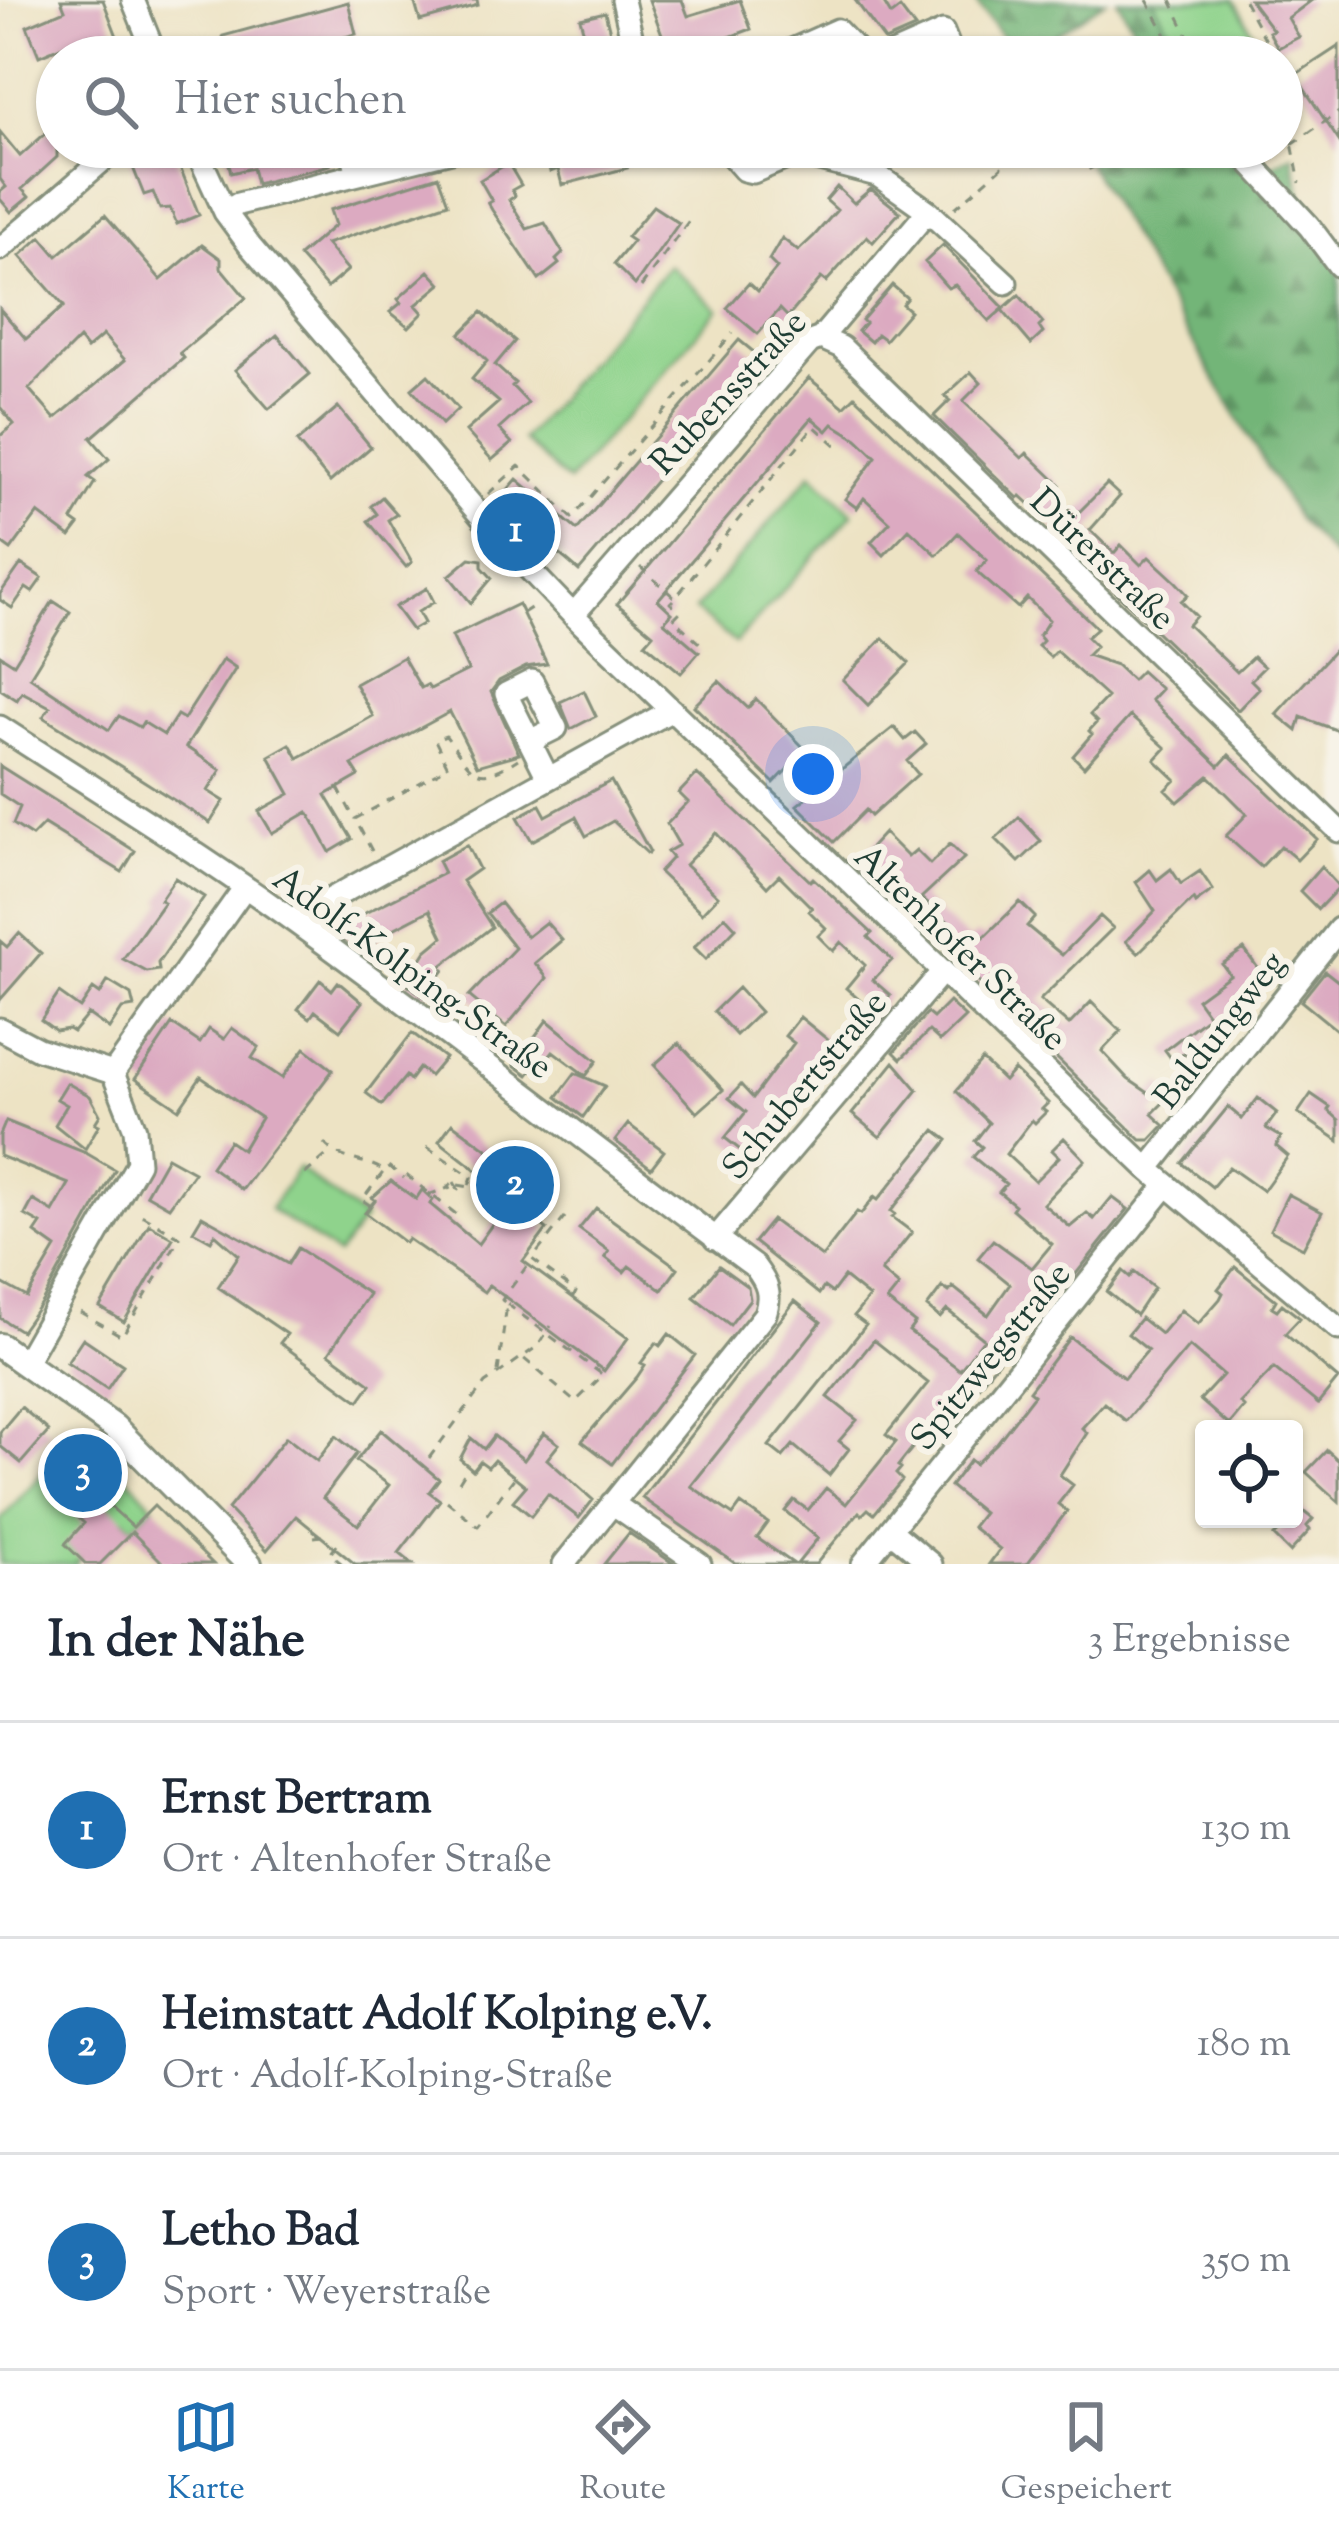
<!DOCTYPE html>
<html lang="de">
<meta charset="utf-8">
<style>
:root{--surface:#fff;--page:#f2f2f3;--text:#1f2937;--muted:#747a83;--line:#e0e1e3;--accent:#1f6fb2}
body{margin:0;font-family:"Sorts Mill Goudy",serif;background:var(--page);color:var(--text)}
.controls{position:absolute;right:36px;bottom:36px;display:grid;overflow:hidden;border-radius:12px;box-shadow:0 3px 9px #0004}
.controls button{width:108px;height:108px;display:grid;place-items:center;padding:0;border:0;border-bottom:3px solid var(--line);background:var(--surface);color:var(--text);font:60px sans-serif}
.you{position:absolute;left:813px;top:774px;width:42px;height:42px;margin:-30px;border:9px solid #fff;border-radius:50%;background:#1a73e8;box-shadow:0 0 0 18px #1a73e833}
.badge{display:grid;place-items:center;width:78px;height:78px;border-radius:50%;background:var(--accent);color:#fff;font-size:39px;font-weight:700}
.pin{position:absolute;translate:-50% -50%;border:6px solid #fff;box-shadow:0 3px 12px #0006}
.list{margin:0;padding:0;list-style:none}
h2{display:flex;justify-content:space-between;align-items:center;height:156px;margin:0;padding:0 48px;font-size:51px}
h2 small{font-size:39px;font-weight:400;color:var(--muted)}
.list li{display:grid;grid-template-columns:78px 1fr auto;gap:36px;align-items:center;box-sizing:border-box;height:216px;padding:0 48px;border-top:3px solid var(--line)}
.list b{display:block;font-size:45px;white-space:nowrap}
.list p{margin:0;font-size:39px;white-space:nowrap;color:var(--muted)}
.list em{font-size:39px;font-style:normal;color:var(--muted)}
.icon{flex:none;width:66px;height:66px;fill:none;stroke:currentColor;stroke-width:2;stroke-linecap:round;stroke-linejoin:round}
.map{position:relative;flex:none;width:1339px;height:1564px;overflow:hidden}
.search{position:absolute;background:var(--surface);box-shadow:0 3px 9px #0004;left:36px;right:36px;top:36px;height:132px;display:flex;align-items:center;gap:30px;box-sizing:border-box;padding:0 42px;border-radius:66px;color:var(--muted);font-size:45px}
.sheet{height:804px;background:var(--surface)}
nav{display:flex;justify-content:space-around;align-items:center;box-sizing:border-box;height:168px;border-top:3px solid var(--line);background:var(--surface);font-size:33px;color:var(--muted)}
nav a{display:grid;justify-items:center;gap:6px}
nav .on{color:var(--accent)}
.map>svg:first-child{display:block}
.green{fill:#8fd38c;stroke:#578860;stroke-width:3}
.forest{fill:url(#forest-firs);stroke:#497956;stroke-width:3}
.building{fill:#dcaac1;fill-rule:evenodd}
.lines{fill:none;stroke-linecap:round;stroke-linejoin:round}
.minor-casing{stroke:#86907c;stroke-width:27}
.major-casing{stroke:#86907c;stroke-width:30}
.path{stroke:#86907c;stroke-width:3;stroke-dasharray:9 9;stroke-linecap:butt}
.minor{stroke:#fff;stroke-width:21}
.major{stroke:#fff;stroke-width:24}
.labels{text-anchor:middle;stroke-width:12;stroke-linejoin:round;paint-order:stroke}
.street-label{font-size:36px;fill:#1f3d34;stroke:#f7f3e8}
</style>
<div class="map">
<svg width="1339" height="1564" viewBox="0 0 1339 1564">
<defs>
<pattern id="forest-firs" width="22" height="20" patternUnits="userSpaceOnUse" patternTransform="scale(3)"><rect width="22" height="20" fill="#73b578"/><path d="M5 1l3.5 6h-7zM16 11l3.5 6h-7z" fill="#5e9463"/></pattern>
</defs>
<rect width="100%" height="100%" fill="#f7f3e8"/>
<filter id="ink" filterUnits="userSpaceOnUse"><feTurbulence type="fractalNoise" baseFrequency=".00833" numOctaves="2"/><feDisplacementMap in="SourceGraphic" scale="24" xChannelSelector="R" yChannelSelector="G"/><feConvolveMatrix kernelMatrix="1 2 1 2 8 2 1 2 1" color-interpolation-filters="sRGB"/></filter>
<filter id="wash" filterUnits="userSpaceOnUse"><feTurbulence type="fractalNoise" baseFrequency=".004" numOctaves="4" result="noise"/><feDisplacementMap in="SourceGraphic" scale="48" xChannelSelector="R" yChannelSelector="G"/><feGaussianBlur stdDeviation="2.7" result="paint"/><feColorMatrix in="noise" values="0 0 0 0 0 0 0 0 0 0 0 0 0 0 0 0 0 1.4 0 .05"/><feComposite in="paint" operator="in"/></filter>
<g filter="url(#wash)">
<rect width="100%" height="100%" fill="#ede3c4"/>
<path class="green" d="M1153 0H1234L1267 57H1184Z
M669 265 718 309 568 482 523 440Z
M812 473 853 514 735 643 695 610Z
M298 1168 364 1219 338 1255 270 1209Z
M82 1429 154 1506 133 1527 125 1519 121 1523 116 1520 75 1564H0V1520Z"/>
<path class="forest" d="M974 0H1106L1023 57H1017Z
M1117 0H1153L1184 57H1152Z
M1123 147H1246L1266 169 1292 154 1309 226 1339 266V563L1297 519 1086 160Z"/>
<g id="blocks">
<path class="building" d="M61 0H103L118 39 94 49 89 35 39 56 27 26 65 10Z
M414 0H477L478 5 420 21Z
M649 0H682L688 16 740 0 751 29 700 48 697 40 668 50Z
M855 0H882L891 15 900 8 915 28 885 41Z
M1250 0H1312L1288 18 1299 37 1278 48 1269 32 1273 30Z
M348 2 356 34 315 45 319 57H246L243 47 227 51 223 36Z
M605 12 616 57H590L580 18Z
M1339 46V141L1295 75Z
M57 123V157L22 189 29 197 11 212 0 199V192L6 187 0 179V132L20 156Z
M145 147H172L199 215 177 224 170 208 160 209 153 192 144 195 130 160Z
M225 147H251L253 156 290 147H325L330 165 256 184 252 168 231 173Z
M570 147H613L627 168 562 185 558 169 550 172 546 153Z
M508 163 521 185 512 190 515 196 509 200 527 229 545 223 563 253 556 260 559 264 539 280 492 210 488 203 492 201 480 180Z
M438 176 448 203 326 244 348 270 327 288 299 256 335 225 330 210Z
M837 187 854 203 871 189 900 212 873 242 867 236 826 282 821 278 788 317 780 309 758 334 727 308 749 283 758 291 777 268 769 260 782 238 798 251 814 236 837 210 826 200Z
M653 206 679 223 635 285 614 264 633 241 627 237Z
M105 215 161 280 202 245 221 259V268L246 298 180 353 184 358 91 438 109 459 88 477 95 482 72 520 79 525 70 537 38 513 11 550 0 542V436L14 424 0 407V309L26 339 64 306 20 256 41 237 57 256ZM103 335 125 360 55 419 29 389 79 339 87 349Z
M943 245 1004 308 989 321 955 285 948 288 925 262Z
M429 271 441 284 416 305 423 313 409 327 390 312 401 303 398 299Z
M892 285 907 298 902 304 910 311 885 340 877 334 871 342 858 331 865 323 862 320Z
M1019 295 1043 323 1039 327 1043 333 1031 344 1002 310Z
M482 312 515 341 495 365 515 383 512 386 528 403 499 429 512 443 492 460 466 431 499 402 472 379 487 361 460 334Z
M277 335 310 374 269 409 235 370Z
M739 340 761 358 579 571 498 501 517 479 577 530Z
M971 372 981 383 963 401 1022 458 1027 453 1060 485 1052 492 1075 516 1107 484 1120 496 1090 530 1114 553 1121 545 1141 565 1149 557 1176 582 1188 595 1181 601 1196 616 1188 625 1237 672 1253 657 1264 667 1251 680 1259 688 1238 710 1073 551 1076 549 1044 517 1021 496 1018 498 934 416 950 400 945 396Z
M428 375 458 409 442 424 412 389Z
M809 378 844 407 855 396 1097 628 1087 637 1096 646 1087 655 1116 665 1132 680 1141 671 1161 689 1151 700 1162 711 1219 766 1229 755 1317 839 1297 860 1281 846 1261 867 1226 836 1247 814 1209 776 1178 802 1166 790 1176 780 1155 760 1166 748 1130 716 1084 767 1073 756 1092 734 1089 731 1097 722 1090 715 1107 697 1056 651 1050 657 1038 646 1043 641 1039 636 1049 620 1027 598 1018 608 980 575 977 571 987 560 958 533 937 555 909 529 884 555 871 542 890 522 864 498 857 508 845 499 876 457 857 439 833 424 827 431 812 418 658 600 672 613 664 622 699 652 681 673 645 643 653 634 617 604Z
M338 407 371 447 330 482 297 442Z
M382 497 397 514 388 520 412 562 406 567 368 521 377 514 371 506Z
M470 558 482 560V567L492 578 471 603 449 576Z
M21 564 42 578 32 592 26 588 12 608 0 600V594Z
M427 588 434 602 418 612 424 623 412 630 395 607Z
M53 601 70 612 30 677 109 730 119 716 140 727 143 722 164 735 177 715 184 719 223 659 236 668 186 747 221 770 208 791 224 801 210 823 43 717 50 707 22 692 17 700 0 689V655L14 664Z
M518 604 547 664 526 667 499 681 491 692 519 754 477 766 450 712 352 765 359 776 326 795 352 839 330 852 308 812 272 833 259 811 290 794 269 756 290 744 298 758 373 716 355 684 403 657 421 688 427 685 430 689 468 670 452 636Z
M883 638 909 663 868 705 843 680Z
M1339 645V722L1336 730 1301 717 1297 731 1276 714Z
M719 681 748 708 756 699 806 750 774 783 694 706Z
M584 691 596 716 571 729 560 702Z
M894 727 905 740 915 732 926 744 907 761 918 774 871 816 866 810 834 842 797 805Z
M0 766 135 851 122 872 44 824 32 836 13 824 20 807 0 794Z
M697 774 810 881 813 878 857 919 872 933 868 937 892 960 873 980 890 995 881 1006 888 1012 868 1036 851 1021 864 1004 846 988 865 965 841 942 833 951 818 936 826 928 809 911 812 908 779 875 767 887 716 833 685 865 718 896 702 913 659 872 672 858 667 852 679 845 667 824 688 802 679 793Z
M611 781 650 852 648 854 613 821 586 836 576 817 532 841 518 817 540 805 546 816Z
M1019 817 1041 841 1019 862 996 839Z
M884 833 908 857 916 850 930 864 950 844 964 858 921 898 969 940 976 934 984 937 1020 902 1035 917 1027 926 1062 955 1100 916 1113 928 1040 1000 1069 1025 1091 1002 1121 1031 1102 1051 1128 1079 1150 1094 1161 1082 1172 1094 1152 1114 1164 1125 1150 1140H1141L856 863Z
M467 845 479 869 462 881 492 927 440 967 444 970 424 997 406 983 426 951 443 937 430 910 380 936 366 953 338 931 353 913 357 917 444 873 438 861Z
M1321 867 1339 887 1318 909 1300 891Z
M1171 869 1181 884 1200 871 1213 890 1195 903 1193 899 1138 953 1126 941 1155 911 1136 882 1150 870 1157 880Z
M175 878 204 897 158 963 159 970 147 972 123 959 164 902 160 900Z
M500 903 527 937 546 922 562 940 535 963 547 978 506 1027 469 996 515 948 487 913Z
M725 916 736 928 706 959 694 947Z
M19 933 41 953 0 1000V941L7 947Z
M1244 949 1265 978 1243 993 1248 1000 1233 1011 1236 1015 1204 1038 1211 1047 1192 1062 1184 1053 1173 1061 1165 1050 1209 1016 1197 999 1230 975 1222 964Z
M1325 971 1339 982V1032L1301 1001Z
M320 980 332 990 338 982 362 1002 340 1030 315 1011 310 1018 298 1009Z
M108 981 131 995 134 1007 122 1009 109 1029 88 1014 73 1032 68 1029 56 1031 41 1020 59 993 80 1008 93 989 100 994Z
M738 988 760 1012 736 1035 714 1011Z
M949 1002 965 1017 940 1041 929 1031 901 1059 894 1052 927 1013 933 1018Z
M800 1017 828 1040 826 1067 817 1071 748 1156 725 1138 746 1112 729 1098 741 1085 753 1098 794 1043 785 1036Z
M547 1020 597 1061 586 1076 553 1051 545 1061 541 1058 528 1075 514 1065Z
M172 1024 200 1043 209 1029 224 1039 232 1028 259 1047 252 1058 282 1078 305 1048 333 1070 242 1190 211 1167 229 1141 242 1150 261 1118 201 1077 179 1109 135 1079Z
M412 1033 445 1058 430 1076 419 1068 410 1080 406 1076 382 1105 366 1093Z
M679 1043 723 1090 697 1113 654 1065Z
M982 1060 1004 1081 1014 1070 1048 1103 1042 1109 1046 1112 1035 1123 1032 1120 1006 1154 1035 1181 1059 1157 1052 1150 1064 1138 1085 1160 1043 1204 1070 1227 1087 1213 1094 1219 1112 1197 1128 1209 1059 1295 1054 1291 962 1407 957 1403 945 1418 939 1414 898 1466 901 1468 896 1474 902 1480 874 1514 868 1509 862 1515 859 1512 816 1564H797L818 1538 785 1511 794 1500 808 1510 826 1488 846 1504 896 1442 886 1435 928 1383 874 1340 828 1397 857 1420 839 1441 849 1449 829 1475 793 1445 783 1457 769 1446 866 1325 854 1316 869 1297 844 1277 832 1293 824 1287 819 1294 754 1242 772 1220 822 1257 857 1212 861 1214 874 1197 878 1200 935 1130 948 1140 891 1211 895 1214 892 1217 912 1232 881 1271 899 1286 887 1301 915 1323 909 1331 960 1370 984 1339 947 1310 940 1318 927 1307 942 1287 949 1292 953 1287 988 1315 1010 1284 978 1258 993 1240 1032 1268 1052 1244 1012 1209 1015 1205 999 1192 1006 1184 973 1157 982 1147 975 1141 989 1123 956 1091Z
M894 1062 918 1090 880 1137 852 1114Z
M575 1073 605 1086 583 1117 557 1097Z
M67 1083 90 1096 100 1115 95 1123 99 1125 85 1149 55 1125 67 1105 57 1099Z
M1311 1094 1330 1107 1328 1110 1339 1120V1141L1298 1113Z
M1258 1098 1277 1113 1266 1128 1281 1137 1276 1146 1288 1156 1263 1191 1229 1167 1212 1187 1182 1163 1228 1107 1242 1119Z
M6 1121 86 1153 115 1170 43 1300 21 1331 0 1318V1282L27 1297 56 1248 35 1233 41 1224 25 1215 33 1200 53 1212 69 1184 0 1156V1135Z
M452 1123 495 1155 498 1150 508 1155 515 1147 546 1170 521 1209 547 1229 523 1261 628 1338 604 1371 489 1285 484 1292 408 1239 405 1243 365 1213 375 1200 372 1198 391 1181 416 1199 422 1190 433 1200 430 1204 478 1244 509 1201 499 1194 502 1190 439 1141Z
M628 1124 664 1151 651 1168 615 1141Z
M167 1157 194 1172 169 1207 146 1194Z
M1288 1194 1322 1212 1303 1248 1270 1230Z
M596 1208 678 1268 662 1290 629 1266 624 1272 605 1257 609 1251 579 1229Z
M202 1216 288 1264 298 1248 369 1294 329 1353 371 1384 359 1401 280 1343 287 1334 218 1287 239 1255 215 1234 211 1241 193 1231Z
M149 1224 173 1238 124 1322 100 1307Z
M719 1266 748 1287 750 1299 730 1325 694 1297Z
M1235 1267 1276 1300 1272 1307 1277 1310 1282 1304 1300 1318 1285 1334 1338 1379 1318 1404 1274 1368 1240 1403 1244 1407 1229 1425 1200 1400 1223 1375 1189 1346 1126 1421 1104 1403 1082 1428 1087 1433 1060 1475 1073 1485 1058 1504 1067 1511 1027 1564H989L1000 1549 972 1527 983 1513 950 1486 970 1460 975 1464 997 1443 1034 1395 1029 1391 1070 1337 1124 1378 1148 1350 1128 1334 1141 1318 1161 1334 1181 1310 1198 1324 1220 1299 1223 1293 1218 1289Z
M1123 1271 1130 1277 1134 1272 1154 1288 1136 1315 1107 1292Z
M795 1301 821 1322 691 1486 733 1515 741 1504 768 1523 757 1538 794 1564H736L642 1498Z
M669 1334 695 1355 612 1464 582 1441 637 1377 645 1365 641 1363 656 1343 660 1346Z
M83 1338 123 1365 107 1389 67 1362Z
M21 1407 49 1431 21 1463 0 1446V1432Z
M381 1430 439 1479 429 1492 440 1500 399 1553 413 1564H355L296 1516 267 1550 228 1509 286 1437 317 1461 336 1436 357 1453 323 1498 358 1525 389 1485 356 1461Z
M544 1433 559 1444 547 1459 593 1500 579 1518 548 1494 531 1516 513 1501 526 1486 494 1460 488 1467 480 1461 473 1470 460 1459 471 1438 484 1449 494 1436 524 1460Z
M1327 1450 1339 1461V1502L1306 1472Z
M76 1458 108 1485 99 1496 133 1527 154 1506 213 1564H164L132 1532 100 1564H86L65 1544 84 1523 64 1505 68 1502 51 1484Z
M1294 1504 1313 1519 1307 1526 1310 1530 1290 1552 1274 1536 1294 1519Z
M629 1533 674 1564H604Z"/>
</g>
</g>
<g filter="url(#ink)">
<use href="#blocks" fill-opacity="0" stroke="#86907c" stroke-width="3"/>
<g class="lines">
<g class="minor-casing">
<path id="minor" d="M133 0 156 57
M623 0 636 57
M776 57 837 30 863 57
M886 57 943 32 953 57
M195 147 225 212 250 246 504 543 573 615 1148 1169 1339 1329
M351 147 358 174
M724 147 744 170 753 172 796 154 877 175 928 211 1006 283
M1236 147 1309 226 1339 266
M225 212 238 204 468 147
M0 249 118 147
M821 338 841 347 1339 831
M573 615 810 342 821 338 928 211
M0 727C94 788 190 847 281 912 442 1027 596 1150 755 1267 767 1283 772 1294 765 1314L564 1564
M530 741 556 728 532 681 506 694 548 778
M293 920 672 710
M0 1029 38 1049 113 1073
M1148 1169 1339 929
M715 1239 942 972
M25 1362 138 1163 135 1129 113 1073 245 887
M612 1503 700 1564
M890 1530 931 1564
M863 1564 1166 1186"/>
</g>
<g class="major-casing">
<path id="major" d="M0 1346 114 1427 249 1564"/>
</g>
<path class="path" d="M1147 0 1178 57
M1171 0 1198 57
M1244 0 1275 57
M1282 93 1300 183
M1292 144 1339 112
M1062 147 1072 160 1087 170 1140 147
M955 208 1025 147
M641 287 690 219
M488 494 519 466 572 518 733 333
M640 567 675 598 814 426 837 446
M673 600 670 603 680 612 673 619 700 643
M523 613 537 604
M1338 725H1339
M338 788 354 818
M372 851 355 819 448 767 435 740 446 736C473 771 473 788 518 759
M324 1143C340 1162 363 1158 383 1170
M427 1147 472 1177 469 1185
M305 1174 329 1153
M406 1175 461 1218
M454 1182 458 1189 451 1192 448 1186Z
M458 1185 482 1189 507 1204
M428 1195 448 1188
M371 1206 362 1200 388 1166 404 1178
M565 1217 532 1259 576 1292 573 1298
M507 1304 603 1375 575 1402 522 1357
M80 1312 122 1336 180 1237 136 1212
M498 1372 507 1304 502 1300 532 1259
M429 1458 485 1383 538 1346 551 1326
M459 1482 469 1466
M447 1501 478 1526 515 1477
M314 1537 322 1536
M337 1545 330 1554 341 1563 346 1557"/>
<use href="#minor" class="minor"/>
<use href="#major" class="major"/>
</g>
</g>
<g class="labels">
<g class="street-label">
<text transform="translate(727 391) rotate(-47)" y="13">Rubensstraße</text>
<text transform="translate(1104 558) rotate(44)" y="13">Dürerstraße</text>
<text transform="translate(962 946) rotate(44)" y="13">Altenhofer Straße</text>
<text transform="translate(414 971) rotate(36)" y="13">Adolf-Kolping-Straße</text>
<text transform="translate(1218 1029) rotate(-52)" y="13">Baldungweg</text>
<text transform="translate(803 1084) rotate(-50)" y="13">Schubertstraße</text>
<text transform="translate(989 1355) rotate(-51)" y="13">Spitzwegstraße</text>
</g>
</g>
</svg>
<div class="controls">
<button><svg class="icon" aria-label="locate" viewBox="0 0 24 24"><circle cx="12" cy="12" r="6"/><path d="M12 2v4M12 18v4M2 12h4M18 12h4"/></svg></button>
</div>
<div class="you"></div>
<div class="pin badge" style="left:516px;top:532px">1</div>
<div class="pin badge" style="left:515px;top:1185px">2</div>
<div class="pin badge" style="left:83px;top:1473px">3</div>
<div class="search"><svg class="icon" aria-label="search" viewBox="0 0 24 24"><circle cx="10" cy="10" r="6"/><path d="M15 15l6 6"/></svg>Hier suchen</div>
</div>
<section class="sheet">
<h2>In der Nähe<small>3 Ergebnisse</small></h2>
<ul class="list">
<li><span class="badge">1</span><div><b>Ernst Bertram</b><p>Ort · Altenhofer Straße</p></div><em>130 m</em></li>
<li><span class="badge">2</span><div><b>Heimstatt Adolf Kolping e.V.</b><p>Ort · Adolf-Kolping-Straße</p></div><em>180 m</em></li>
<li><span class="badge">3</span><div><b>Letho Bad</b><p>Sport · Weyerstraße</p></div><em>350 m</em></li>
</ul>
</section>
<nav>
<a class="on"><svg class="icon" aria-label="map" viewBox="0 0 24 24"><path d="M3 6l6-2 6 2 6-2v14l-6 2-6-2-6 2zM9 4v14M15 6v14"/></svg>Karte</a>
<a><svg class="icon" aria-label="directions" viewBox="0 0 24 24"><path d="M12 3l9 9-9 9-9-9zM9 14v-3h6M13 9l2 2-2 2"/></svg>Route</a>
<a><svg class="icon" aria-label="saved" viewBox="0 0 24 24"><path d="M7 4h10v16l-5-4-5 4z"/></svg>Gespeichert</a>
</nav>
